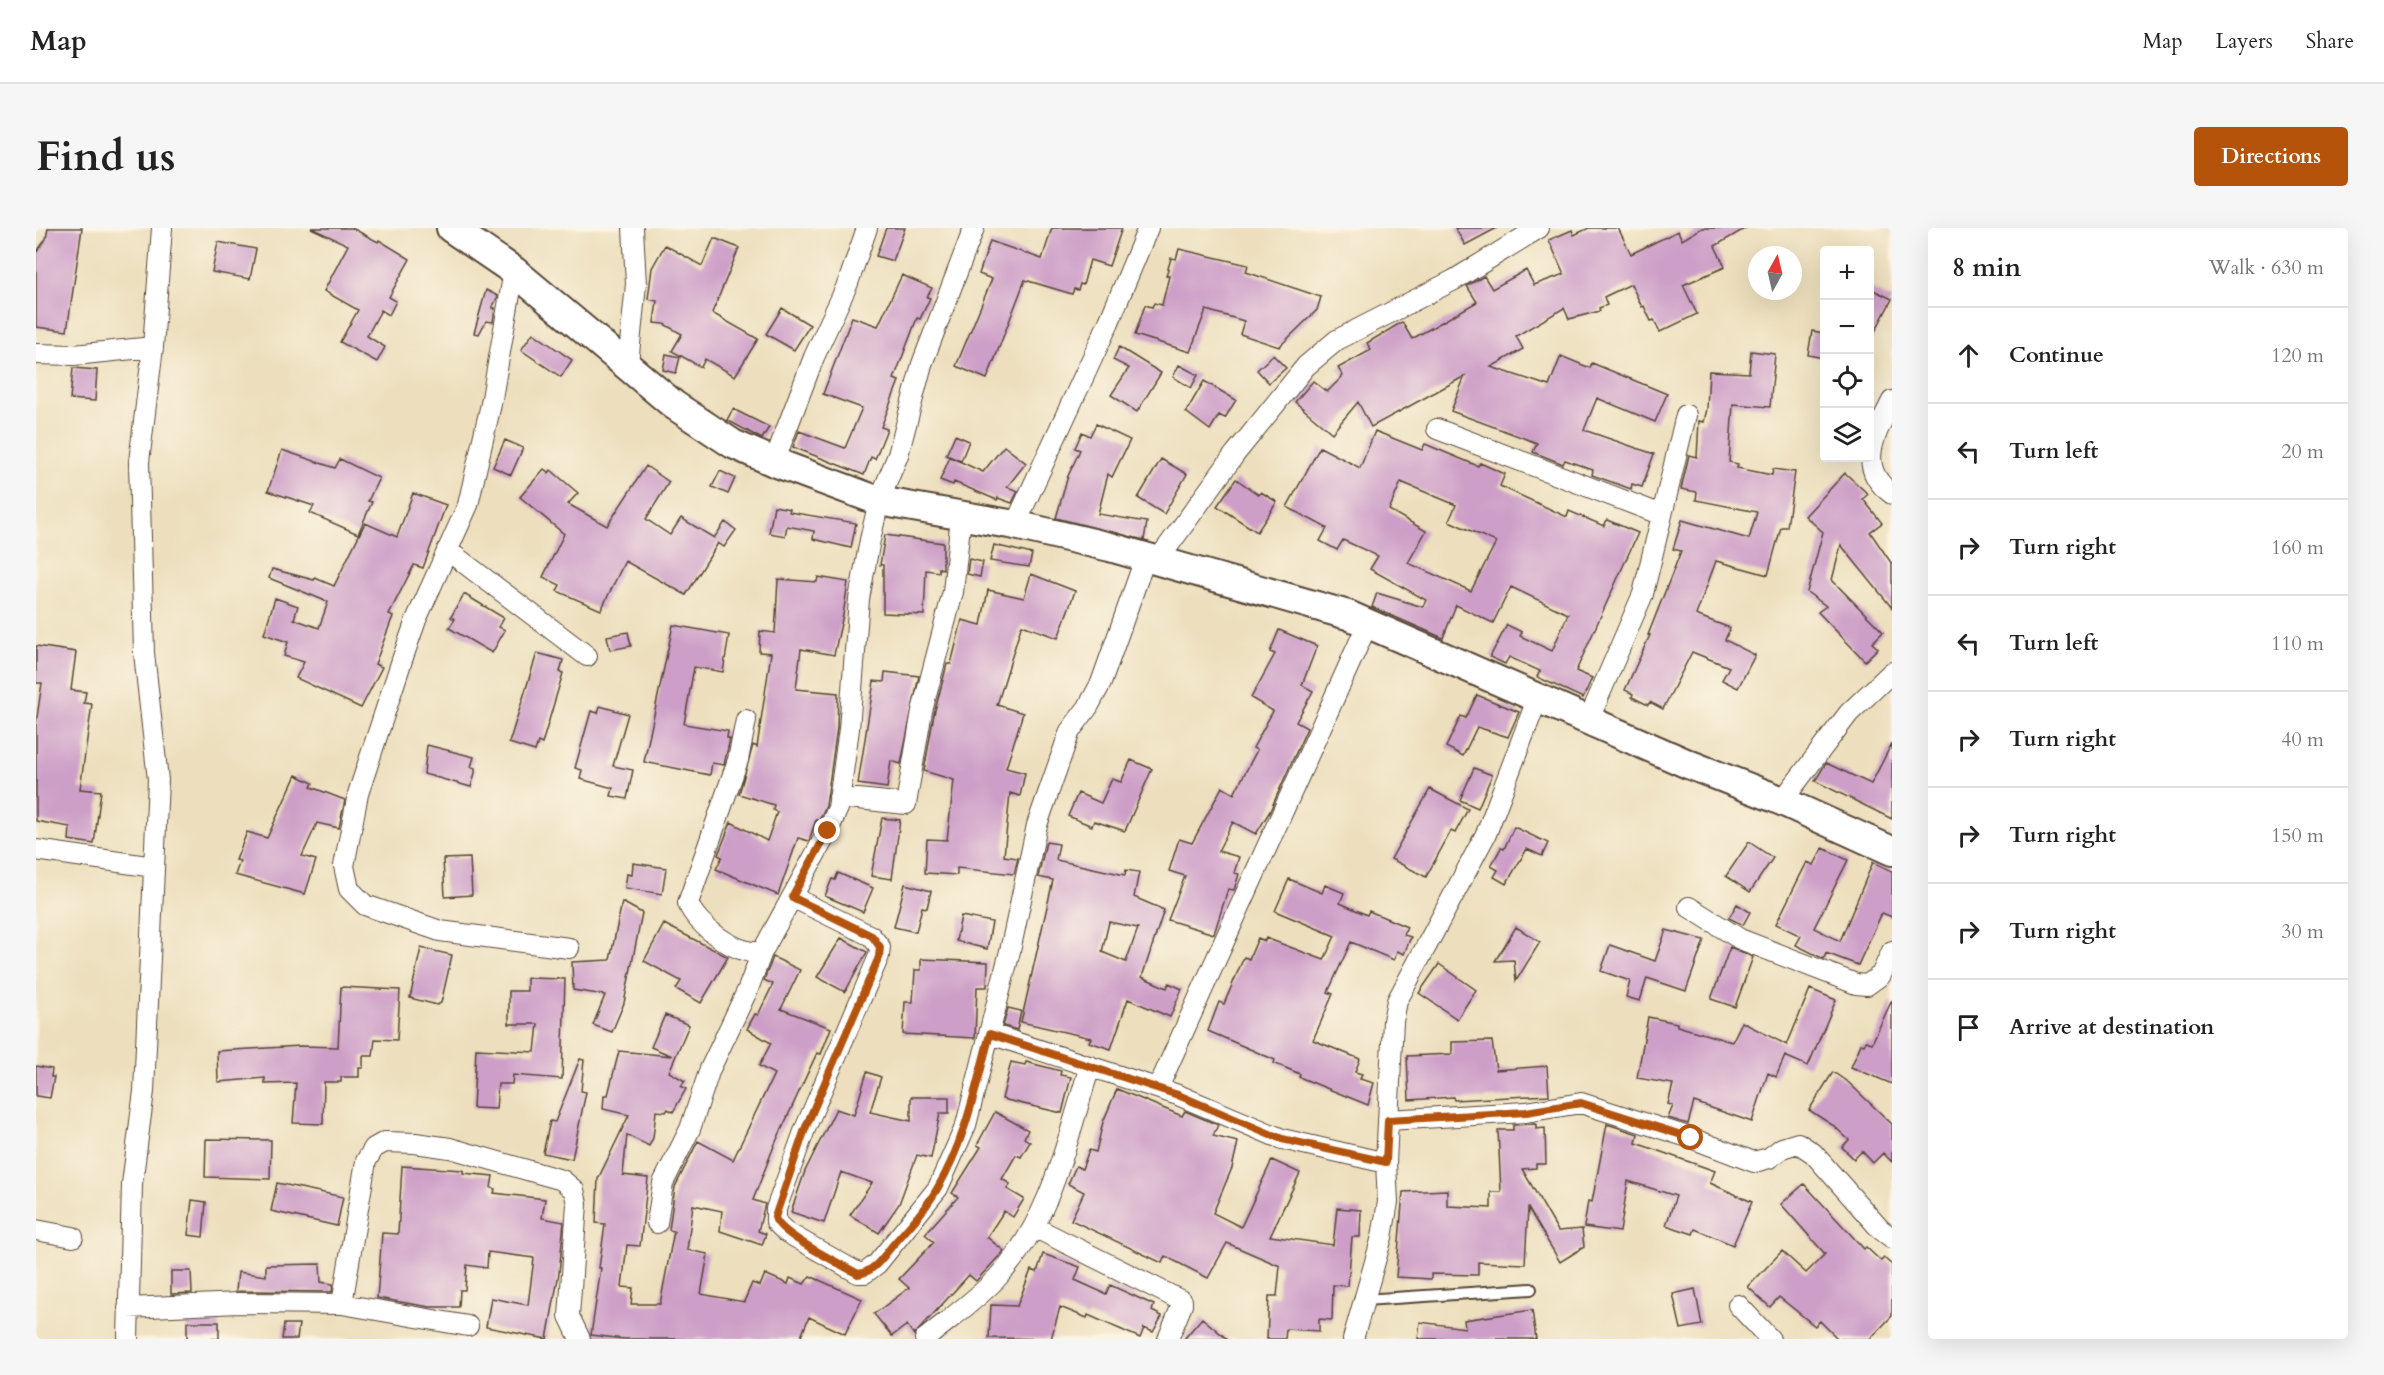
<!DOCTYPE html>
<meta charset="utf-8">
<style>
:root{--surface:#fff;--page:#f6f6f6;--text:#222;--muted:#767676;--line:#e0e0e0;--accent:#b45309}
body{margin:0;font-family:Cardo,serif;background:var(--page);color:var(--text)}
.controls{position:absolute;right:18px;top:18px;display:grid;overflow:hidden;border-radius:6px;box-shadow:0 6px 24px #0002}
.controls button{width:54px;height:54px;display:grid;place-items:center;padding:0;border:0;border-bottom:2px solid var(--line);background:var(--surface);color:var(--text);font:30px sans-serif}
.compass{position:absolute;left:1712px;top:18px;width:54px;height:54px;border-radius:50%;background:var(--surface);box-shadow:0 6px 24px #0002;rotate:8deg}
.stop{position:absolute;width:18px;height:18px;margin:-14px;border:4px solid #b45309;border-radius:50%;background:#fff}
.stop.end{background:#b45309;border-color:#fff;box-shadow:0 2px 6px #0008}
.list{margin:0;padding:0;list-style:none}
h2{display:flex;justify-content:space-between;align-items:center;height:78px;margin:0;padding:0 24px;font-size:26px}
h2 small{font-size:20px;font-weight:400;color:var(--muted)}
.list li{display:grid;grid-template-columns:39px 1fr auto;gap:18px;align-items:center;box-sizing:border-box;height:96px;padding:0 24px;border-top:2px solid var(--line)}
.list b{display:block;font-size:22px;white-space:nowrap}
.list em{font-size:20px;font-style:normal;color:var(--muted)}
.icon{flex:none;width:33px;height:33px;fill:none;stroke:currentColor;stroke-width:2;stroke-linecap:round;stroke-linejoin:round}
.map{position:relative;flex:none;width:1856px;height:1111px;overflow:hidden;border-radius:6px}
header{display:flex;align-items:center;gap:36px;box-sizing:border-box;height:84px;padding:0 30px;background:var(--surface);border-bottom:2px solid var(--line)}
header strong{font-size:28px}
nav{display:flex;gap:33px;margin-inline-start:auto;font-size:21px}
.intro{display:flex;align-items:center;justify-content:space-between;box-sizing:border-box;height:144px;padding:0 36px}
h1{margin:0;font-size:42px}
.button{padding:15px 27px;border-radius:6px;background:var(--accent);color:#fff;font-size:21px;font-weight:700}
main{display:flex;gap:36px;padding:0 36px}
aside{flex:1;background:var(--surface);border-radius:6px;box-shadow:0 6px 24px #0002}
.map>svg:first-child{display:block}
.building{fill:#cd9fc8;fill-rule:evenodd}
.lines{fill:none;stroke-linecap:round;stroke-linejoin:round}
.lane-casing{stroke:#564536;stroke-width:14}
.street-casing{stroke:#564536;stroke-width:22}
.secondary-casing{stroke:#564536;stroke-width:32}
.lane{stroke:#fff;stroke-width:10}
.street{stroke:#fff;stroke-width:20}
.secondary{stroke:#fff;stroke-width:28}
.route{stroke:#b45309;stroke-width:8}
</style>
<header>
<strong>Map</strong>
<nav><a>Map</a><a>Layers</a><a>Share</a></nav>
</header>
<div class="intro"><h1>Find us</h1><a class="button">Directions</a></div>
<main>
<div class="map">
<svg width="1856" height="1111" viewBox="0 0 1856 1111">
<rect width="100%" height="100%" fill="#fcf5e5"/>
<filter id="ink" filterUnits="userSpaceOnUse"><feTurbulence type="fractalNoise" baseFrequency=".0167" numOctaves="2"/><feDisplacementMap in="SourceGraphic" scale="12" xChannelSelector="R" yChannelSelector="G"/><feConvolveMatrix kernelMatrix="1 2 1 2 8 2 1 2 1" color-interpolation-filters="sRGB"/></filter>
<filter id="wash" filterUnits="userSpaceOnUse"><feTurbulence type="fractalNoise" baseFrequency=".008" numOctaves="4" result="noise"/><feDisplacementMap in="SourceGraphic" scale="24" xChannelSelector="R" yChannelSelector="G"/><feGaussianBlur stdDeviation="1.35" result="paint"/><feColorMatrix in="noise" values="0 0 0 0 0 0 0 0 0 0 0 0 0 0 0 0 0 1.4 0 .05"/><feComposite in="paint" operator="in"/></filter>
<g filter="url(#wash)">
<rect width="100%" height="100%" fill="#eddfbd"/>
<g id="blocks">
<path class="building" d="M12 0H46L31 103 0 99V25L10 11Z
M275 0H316L342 14 343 12 374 31 353 69 360 73 353 87 345 82 331 108 349 119 341 134 304 114 322 82 288 63 312 17Z
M850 0H869L857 33 840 28Z
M1016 0H1086L1073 38 1054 32 1047 57 1044 56 1042 62 1038 61 1036 66 989 52 951 151 920 138 956 51 943 46 954 13 1006 31Z
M1419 0H1461L1429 17Z
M1553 0H1582L1595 26 1642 3 1646 12 1666 0H1710L1679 18 1689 39 1647 57 1661 86 1624 104 1618 92 1615 93 1608 78 1606 79 1595 56 1568 69 1571 77 1563 80 1564 83 1533 91 1528 80 1480 108 1487 121 1455 139 1513 158 1525 128 1554 140 1556 135 1631 166 1619 194 1561 170 1548 202 1618 226 1606 259 1596 256 1595 261 1556 247 1557 242 1529 232 1527 236 1497 224 1501 215 1415 183 1429 148 1335 199 1322 174 1296 205 1259 174 1277 153 1291 164 1307 148 1302 140 1335 122 1331 115 1366 94 1376 111 1441 74 1431 58 1448 48 1456 61 1490 42 1498 57 1528 46 1513 12 1536 2 1538 7Z
M678 10 703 20 676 85 722 111 699 148 669 131 665 139 636 123 646 106 628 96 618 95 621 73 612 71 616 40 629 17 666 38Z
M182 14 220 21 214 51 176 44Z
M1143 21 1212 37 1210 44 1285 69 1281 82 1243 119 1204 106 1208 93 1170 82 1154 124 1099 107 1109 77 1116 79 1118 75 1126 77 1133 48H1130L1135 30 1140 31Z
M866 47 896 60 891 69 894 70 884 91 881 90 858 151 863 153 845 199 851 201 839 231 835 229 828 247 757 219 763 203 809 220 826 180 787 166 816 89 842 98Z
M1833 60 1856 71 1833 115Z
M450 62 462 68 456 80H459L457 94 450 93 443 106 438 105Z
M746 80 774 97 758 122 730 106Z
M1776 103 1788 105V130L1772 127Z
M497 105 536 132 525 149 485 122Z
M1083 119 1125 145 1101 184 1075 167 1093 140 1077 132Z
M1715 123 1739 126 1734 179 1697 176 1693 234 1702 236 1701 240 1736 247 1737 241 1759 244 1751 299H1745L1732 347 1680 333 1660 387 1694 400 1689 412 1719 427 1702 460 1686 452 1693 439 1656 424 1627 481 1614 474 1612 477 1596 469 1597 466 1589 462 1614 407H1612L1645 323 1637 321 1646 292 1713 311 1721 284 1660 272 1661 264 1645 261 1653 227 1661 229 1663 193 1668 194 1671 181 1673 143 1713 145Z
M630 126 644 129 640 145 627 142Z
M1237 127 1250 140 1233 155 1221 142Z
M1143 137 1162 147 1155 160 1137 149Z
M37 140 61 142 59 173 34 171Z
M1168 153 1200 172 1189 190 1183 187 1174 202 1150 184Z
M697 181 733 199 726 211 691 192Z
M1060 196 1094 212 1076 249 1072 246 1062 286 1111 294 1108 312 1020 290 1032 248 1044 222 1039 220 1046 204 1054 208Z
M1339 203 1386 222 1389 216 1442 238 1444 235 1469 246 1464 258 1531 289 1533 283 1568 298 1571 292 1602 305 1540 443 1556 450 1547 470 1501 449 1504 443 1473 429 1469 436 1454 429 1471 397 1486 404 1484 408 1516 423 1532 386 1475 359 1457 395 1420 377 1407 410 1336 379 1341 365 1387 379 1390 372 1334 341 1342 328 1307 312 1301 322 1284 313 1291 300 1251 279 1284 219 1324 240ZM1365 254 1420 277 1413 293 1460 314 1435 363 1372 335 1390 303 1353 282Z
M919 207 933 213 925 233 910 227Z
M469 212 487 220 475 247 457 239Z
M968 218 990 235 971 259 982 263 976 275 962 270 961 272 918 254 917 257 904 252 914 229 947 244Z
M246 222 299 240 304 231 343 250 332 273 336 274 322 306 274 285 278 278 232 263Z
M1125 231 1151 246 1128 286 1102 270Z
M610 238 633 254 610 291 634 307 645 290 678 310 689 294 700 302 688 319 682 315 650 367 589 333 565 382 521 363 524 357 507 349 528 306 484 269 508 241 513 245 515 242 542 265 532 276 571 298Z
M684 243 699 250 692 266 676 259Z
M1809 245 1832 266 1827 271 1846 295 1834 304 1856 336V380L1805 317 1796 352 1847 404 1836 415 1842 420 1829 433 1782 384 1790 378 1771 364 1787 304 1769 288Z
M1200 251 1223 267 1225 264 1241 274 1221 304 1181 278Z
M377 265 410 277 387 340 378 337 353 386 357 388 339 436 346 439 325 480 260 450 268 434 248 428 252 414 228 406 239 370 262 378 258 391 283 400 292 374 233 350 236 341 278 352 279 350 298 358 329 295 361 309Z
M738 278 754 281 753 284 820 295 815 320 777 311 778 303 751 298 749 308 733 305Z
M849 307 907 315V341L903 340V344L890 342 888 387 847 385V337H844Z
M958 317 996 326 993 339 954 333Z
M933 331 947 334 944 349 931 346Z
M995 346 1039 363 1022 410 986 397 985 399 961 477 987 485 970 540 989 545 984 568 974 565 968 628 982 630 978 646 921 640V647L889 645 891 611 911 612 918 552 888 543 898 486 911 436H915L926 392 945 397 952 362 988 370Z
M782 349 812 354 807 387 798 427 765 421 760 461 802 465 801 500 790 578 783 593 780 592 773 613 762 610 742 667 680 641 686 629 682 627 695 594 731 613 741 584 737 582 738 577 703 566 717 517 721 519 735 425 723 424 724 403 739 405 742 351 781 354Z
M428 366 468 390 463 399 469 402 456 425 413 400 419 391 415 389Z
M637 397 693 407 687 444 658 439 648 496 692 503 691 510 694 511 688 537 676 535 674 547 608 534Z
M1243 402 1281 418 1266 457 1277 463 1260 494 1271 500 1234 583 1220 606 1197 594 1182 623 1203 629 1198 645 1203 646 1198 662 1192 661 1178 706 1132 692 1149 648 1133 643 1143 611 1156 615 1186 559 1198 566 1221 522 1217 520 1237 483 1215 470 1239 426 1234 424Z
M592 404 595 418 574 422 571 408Z
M0 418 40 424 35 462 50 464 48 475 56 476 44 561 65 563 58 616 33 612 34 599 0 593V496L6 455H0Z
M501 425 527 432 524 444 527 445 506 516 502 514 499 523 473 515Z
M849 444 883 448 865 536 855 533 851 560 822 556 838 453 848 454Z
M1441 467 1483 484 1472 509 1441 499 1427 528 1410 519 1425 488 1430 490Z
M564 478 592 486 577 538 597 542 591 571 575 568 577 560 544 551 546 542 539 540 555 483 562 485Z
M1856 515V591L1779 553 1790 535 1835 556Z
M391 517 438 529 435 539 439 540V545L435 559 388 546Z
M1095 532 1116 541 1089 603 1058 593 1056 598 1032 588 1042 565 1065 575 1076 551 1085 554Z
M1438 540 1456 547 1442 580 1424 572Z
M260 547 277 555 275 559 309 572 303 600 281 595 266 628 280 632 269 666 199 647 204 633 200 632 211 604 231 610Z
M1394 561 1432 581 1419 605 1415 603 1390 649 1355 631Z
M846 590 864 592 856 651 835 648Z
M1478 599 1512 615 1506 628 1491 621 1470 656 1458 649 1462 642 1455 638 1465 620 1468 621Z
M1010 614 1023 616 1020 632 1089 647 1090 642 1103 644 1098 669 1128 682 1106 749 1131 760 1133 755 1146 761 1134 789 1092 771 1075 821 1053 814 1055 810 985 794 1017 652 1002 649ZM1073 694 1102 700 1090 734 1066 724Z
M1713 614 1737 630 1714 664 1690 648Z
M1787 620 1812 632 1778 700 1804 713 1837 634 1856 643V689L1846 685 1822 737 1790 725 1788 731 1760 717 1765 708 1740 696 1771 634 1778 637Z
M434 630 436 667 409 669 407 631Z
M597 635 630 640 626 666 589 660 591 646 596 647Z
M802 645 837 660 827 684 789 668 796 651 799 652Z
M1253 651 1286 665 1289 657 1308 665 1304 675 1331 687 1333 683 1371 699 1368 707 1375 709 1368 726 1361 723 1358 732 1315 714 1292 764 1297 766 1277 812 1324 831 1319 844 1326 846 1324 851 1338 855 1332 877 1263 849 1264 846 1238 835 1239 832 1172 803 1183 774 1188 776 1208 729 1213 731 1222 710 1229 713 1230 710 1288 732 1299 708 1239 683Z
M869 656 895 663 891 680 886 679 880 704 858 699Z
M586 674 606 685 588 775 576 804 557 797 569 767 537 762 536 734 574 732Z
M1701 676 1714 684 1707 697 1693 690Z
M925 688 956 694 951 721 920 713Z
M628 696 692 729 665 775 640 761 645 753 608 733Z
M1480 699 1504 714 1480 753 1478 732 1459 733Z
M1630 702 1668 712 1650 763 1611 750 1604 773 1590 769 1594 753 1565 743 1574 717 1619 733Z
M805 710 831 724 809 764 781 749Z
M1694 719 1717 729 1699 779 1675 771Z
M385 720 416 727 405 775 401 777 374 770Z
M737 729 764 742 745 781 795 800 785 826 781 825 738 918 717 972 729 976 722 1003 730 1006 726 1017 684 1003 686 983 657 977 651 1022 672 1026 665 1066 708 1074 716 1055 724 1058 729 1046 752 1056 754 1050 768 1056 774 1048 826 1071 809 1106 773 1089 764 1111H588L555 1107 565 1040H563L569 996 560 995 562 951 593 887 567 881 568 867H572L583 823 636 828 615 819 629 787 653 797 633 844 649 853 645 858 650 861 637 884 632 881 630 884 620 883 617 910 613 918 591 907 587 947 612 950 604 1018 591 1017 586 1059 597 1060 595 1076H624L638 1003 633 1002 639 959 662 913 697 932 738 846 723 838 735 815 711 801 719 786 722 787 737 756 728 752Z
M885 731 952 734 951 759H941L939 810 867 806 869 774H877L879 742H885Z
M1403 736 1440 762 1421 791 1383 765Z
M491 750 529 751 526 851 477 847 476 856H462L460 881 437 880 440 821 499 824 502 796H473V763H491Z
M305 759 364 762 361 812 339 811 337 828H327V840H323V849H305V854H288L287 896 257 895 260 855 229 856V850L182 854 181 823 264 818 302 819Z
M1774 761 1800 772 1772 838 1749 828 1740 849 1732 845 1716 894 1658 874 1652 896 1632 890 1637 878 1632 876 1637 856 1601 850 1612 789 1641 795V798L1696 814 1706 794 1751 817Z
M1856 772V856L1815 839 1825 816 1828 817 1830 813 1836 815Z
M972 780 985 783 981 802 967 798Z
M1456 813 1460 842 1511 838 1513 867 1418 872 1417 869 1373 872 1371 828 1416 826V814Z
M544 831 548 832 545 863 550 864 536 931 507 925 514 893 519 894Z
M975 834 989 837 990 834 1025 843 1024 847 1035 849 1026 885 966 871Z
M0 838 16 841 15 849H18L14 870 0 868Z
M831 844 845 849 834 884 875 893V869H913V885H904L895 930 881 927 863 976 843 1005 814 987 836 955 805 944 788 995 755 984 769 943 800 881 818 887Z
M1797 844 1813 855 1856 896V934L1847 925 1837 935 1826 923 1818 931 1806 919 1813 912 1798 898 1773 882Z
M1081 861 1146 888 1149 883 1182 897 1177 908 1202 914 1196 940 1177 985 1205 999 1236 932 1264 945 1234 1008 1297 1017 1301 980 1325 982 1324 1009H1316L1312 1058 1297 1057 1296 1092 1283 1091V1103L1250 1101 1249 1111H1231L1233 1068H1241L1244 1038 1191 1015 1172 1050 1129 1028 1126 1035 1035 992 1048 964 1032 956 1040 938 1046 941 1053 922 1060 924 1067 894Z
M959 884 992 902 988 910 994 914 985 929 980 927 966 951 974 956 971 961 988 971 977 989 968 983 951 1009 968 1023 940 1053 933 1047 878 1107 871 1097 856 1108 838 1086 873 1060 863 1051 898 1014 889 1006 922 969 916 965 945 919 941 917Z
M1500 896V901L1509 900 1510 936H1500V940L1486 941 1522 1003 1546 1001 1548 1019 1524 1034 1492 980 1489 1036 1442 1034V1047L1395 1046V1051L1360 1049 1367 964 1411 962V978L1455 980V964H1465L1462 902H1477V897Z
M1571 896 1602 906 1600 915 1679 943 1674 955 1716 974 1697 1017 1659 1001 1657 1006 1630 997 1640 968 1592 953 1584 1004 1548 999 1552 973 1556 974Z
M170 911 235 912 234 951 169 949Z
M366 938 427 942V945L457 948 455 960 459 961 458 965 509 971 506 990 528 994 523 1045 511 1111 450 1099 455 1070 492 1077 498 1030 452 1024 451 1040 431 1037 429 1062H424L423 1079H394L341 1070 346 1005 362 1006Z
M241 955 307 969 301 998 235 983Z
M1768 956 1828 1021 1830 1019 1845 1033 1848 1030 1856 1037V1088L1834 1111H1802L1784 1093 1779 1098 1743 1069 1734 1079 1712 1059 1746 1023 1770 1045 1789 1026 1745 976Z
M156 972 170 974 167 1009 152 1007Z
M1007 1026 1044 1039 1039 1052 1070 1066 1074 1057 1118 1077 1116 1083 1126 1088 1117 1104 1108 1100 1104 1110 1052 1087 1051 1090 1024 1079 1015 1111 953 1110 955 1077 981 1078 995 1042 1001 1044Z
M284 1036 285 1054 297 1056 296 1064 200 1063 202 1044 230 1048V1037Z
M135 1043H155L156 1065 135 1066Z
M1659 1061 1666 1097 1645 1101 1637 1066Z
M1496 1082 1500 1111H1382L1384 1094 1429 1100 1428 1092Z
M1166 1090 1191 1111H1148Z
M151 1094H183V1111H151Z
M248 1096H263L261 1111H246Z"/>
</g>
</g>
<g filter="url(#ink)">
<use href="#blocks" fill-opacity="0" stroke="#564536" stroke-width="1.5"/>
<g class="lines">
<g class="lane-casing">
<path id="lane" d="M1328 1072 1495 1061"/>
</g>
<g class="street-casing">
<path id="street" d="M478 43 455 176 432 277 380 392 366 432 322 566 308 638 313 661 329 677 404 703 533 720
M0 126 38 127 117 119
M592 136 600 56 597 0
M1856 173C1839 207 1819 239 1856 266
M1401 201 1626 287
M738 234 778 129 812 55 831 0
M979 297 1073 94 1112 0
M411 322 551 428
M1122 332 1199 226 1270 138 1301 112 1418 52 1503 0
M1553 491 1607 366 1650 187
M710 492 702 532 652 675C660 697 701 728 726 724
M803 569 870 576 886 483 917 364 925 288
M1746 573 1813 485 1856 444
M0 622 118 639
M756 669 835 708 844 719 843 728 769 901 740 981V994L750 1004 822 1045H829L841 1036 902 960 930 897 974 723 1001 597 1034 503 1052 479 1065 455 1110 328
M1653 679 1704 711 1820 756 1831 757 1845 747 1856 723
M954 806 1142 867 1246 911 1350 935
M1122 860 1332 395
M1352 892 1490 884 1545 875 1655 910 1718 934 1733 930 1746 920 1762 915 1777 925 1844 1001 1856 1010
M621 995 627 955 654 901 674 841 712 761 726 724 792 603 802 580 813 501 823 371 834 312 843 273 862 227 886 136 938 0
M998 999 1146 1073V1077L1132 1111
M0 1002 37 1009
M306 1076 330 933 338 920 349 914 379 915 414 920 526 952 538 962 541 976 533 1088 544 1111
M1702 1077 1734 1111
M92 1080 203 1075 306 1076 432 1098
M92 1111 96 956 108 863 122 552 108 425 103 234 117 119 126 0
M889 1111C913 1091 939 1073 960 1051 1015 994 1031 912 1054 838
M1317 1111 1346 1009 1352 974 1350 935 1357 793 1361 773 1450 606 1502 469"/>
</g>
<g class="secondary-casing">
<path id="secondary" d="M415 0 478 43 638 177 697 216 738 234 843 273 979 297 1074 319 1312 387 1652 536 1739 570 1856 623"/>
</g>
<use href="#lane" class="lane"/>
<use href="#street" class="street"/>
<use href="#secondary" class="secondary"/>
</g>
</g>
<g class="lines" filter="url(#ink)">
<path class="route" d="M792 603 756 669 836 708 844 719 843 729 769 901 739 989C742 1006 805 1036 822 1046 837 1045 847 1029 856 1018 872 1000 889 982 901 961 929 914 940 858 954 806L1142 867 1246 911 1350 934 1352 892 1490 884 1545 875 1655 910"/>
</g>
</svg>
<div class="controls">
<button>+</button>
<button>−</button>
<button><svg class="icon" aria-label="locate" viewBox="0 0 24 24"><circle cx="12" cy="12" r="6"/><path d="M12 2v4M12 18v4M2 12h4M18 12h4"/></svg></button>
<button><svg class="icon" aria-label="layers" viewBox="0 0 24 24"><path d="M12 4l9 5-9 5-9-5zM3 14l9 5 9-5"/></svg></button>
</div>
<svg class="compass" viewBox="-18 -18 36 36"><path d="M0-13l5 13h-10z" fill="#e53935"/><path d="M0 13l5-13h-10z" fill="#767676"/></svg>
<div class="stop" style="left:1655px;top:910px"></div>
<div class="stop end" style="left:792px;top:603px"></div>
</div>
<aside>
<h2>8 min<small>Walk · 630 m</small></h2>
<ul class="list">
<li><svg class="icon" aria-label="ahead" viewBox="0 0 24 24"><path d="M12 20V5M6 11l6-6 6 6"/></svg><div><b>Continue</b></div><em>120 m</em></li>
<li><svg class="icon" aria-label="left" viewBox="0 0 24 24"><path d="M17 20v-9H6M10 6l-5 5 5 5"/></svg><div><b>Turn left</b></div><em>20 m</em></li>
<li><svg class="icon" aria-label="right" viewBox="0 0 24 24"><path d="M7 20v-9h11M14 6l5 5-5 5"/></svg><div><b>Turn right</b></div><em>160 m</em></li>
<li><svg class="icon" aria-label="left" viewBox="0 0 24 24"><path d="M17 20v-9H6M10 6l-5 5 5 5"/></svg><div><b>Turn left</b></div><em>110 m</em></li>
<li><svg class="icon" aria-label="right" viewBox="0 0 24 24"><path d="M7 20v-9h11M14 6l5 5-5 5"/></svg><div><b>Turn right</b></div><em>40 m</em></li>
<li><svg class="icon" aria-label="right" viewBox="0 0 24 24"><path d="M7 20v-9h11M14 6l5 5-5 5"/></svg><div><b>Turn right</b></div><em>150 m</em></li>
<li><svg class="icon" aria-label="right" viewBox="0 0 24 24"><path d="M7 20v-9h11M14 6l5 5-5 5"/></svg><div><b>Turn right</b></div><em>30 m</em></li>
<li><svg class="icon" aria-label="arrive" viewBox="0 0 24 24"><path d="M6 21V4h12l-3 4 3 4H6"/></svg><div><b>Arrive at destination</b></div></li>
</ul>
</aside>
</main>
